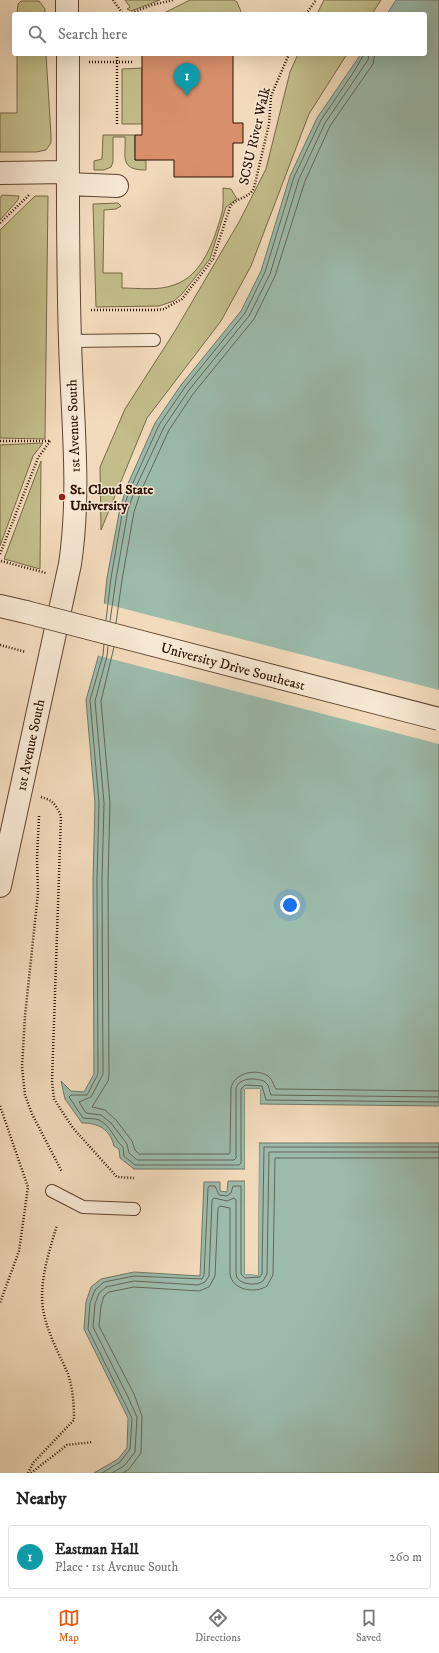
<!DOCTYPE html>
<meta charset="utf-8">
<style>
:root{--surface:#fff;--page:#f6f6f6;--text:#222;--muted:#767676;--line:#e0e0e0;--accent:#ea580c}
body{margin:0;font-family:"IM FELL DW Pica",serif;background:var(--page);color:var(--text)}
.you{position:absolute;left:290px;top:905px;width:14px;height:14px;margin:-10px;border:3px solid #fff;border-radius:50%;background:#1a73e8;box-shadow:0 0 0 6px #1a73e833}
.badge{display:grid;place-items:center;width:26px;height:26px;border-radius:50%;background:var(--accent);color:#fff;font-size:13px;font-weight:700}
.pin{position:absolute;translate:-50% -33px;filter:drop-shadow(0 1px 2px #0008)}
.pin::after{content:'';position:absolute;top:21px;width:14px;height:12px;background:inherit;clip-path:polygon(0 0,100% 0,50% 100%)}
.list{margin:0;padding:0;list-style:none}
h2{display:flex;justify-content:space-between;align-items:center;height:52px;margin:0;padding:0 16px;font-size:17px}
h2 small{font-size:13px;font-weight:400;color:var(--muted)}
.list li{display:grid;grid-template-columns:26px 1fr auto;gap:12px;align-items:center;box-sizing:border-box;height:64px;margin:0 8px 8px;padding:0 8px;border:1px solid var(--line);border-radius:4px}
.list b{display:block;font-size:15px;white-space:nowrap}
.list p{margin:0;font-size:13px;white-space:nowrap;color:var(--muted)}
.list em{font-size:13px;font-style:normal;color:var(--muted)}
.icon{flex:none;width:22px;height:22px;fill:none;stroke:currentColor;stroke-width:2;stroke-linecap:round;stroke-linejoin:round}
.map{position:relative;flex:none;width:439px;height:1473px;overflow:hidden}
.search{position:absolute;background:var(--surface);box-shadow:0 4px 16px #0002;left:12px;right:12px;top:12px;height:44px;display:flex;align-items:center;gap:10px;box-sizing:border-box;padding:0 14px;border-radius:4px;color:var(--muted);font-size:15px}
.sheet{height:124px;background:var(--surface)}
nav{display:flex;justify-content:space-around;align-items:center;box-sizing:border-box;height:56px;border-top:1px solid var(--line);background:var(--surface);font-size:11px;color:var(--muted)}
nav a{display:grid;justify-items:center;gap:2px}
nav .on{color:var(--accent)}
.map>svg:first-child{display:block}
.green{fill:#c3bd8b;stroke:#786846}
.water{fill:#9cbbac;stroke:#707767}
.pier{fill:#f2dbbc}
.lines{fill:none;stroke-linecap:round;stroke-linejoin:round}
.shore{stroke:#646656;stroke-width:1}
.building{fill:#d7906b;stroke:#2d1200}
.service-casing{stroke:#5e442f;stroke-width:14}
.minor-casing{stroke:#5e442f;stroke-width:24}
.tertiary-casing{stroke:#5e442f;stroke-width:24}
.path{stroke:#2d1200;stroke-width:2.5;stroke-dasharray:1 2;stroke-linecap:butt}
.service{stroke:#f7e8d3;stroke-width:12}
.minor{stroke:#f7e8d3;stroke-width:22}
.tertiary{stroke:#f7e8d3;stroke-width:22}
.tertiary-bridge-casing{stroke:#5e442f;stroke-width:24;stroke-linecap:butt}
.tertiary-bridge{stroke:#f7e8d3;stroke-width:22}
.poi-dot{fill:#8f2418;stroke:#f7e8d3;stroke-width:1.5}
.labels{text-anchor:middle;stroke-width:3;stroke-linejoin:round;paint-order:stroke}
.street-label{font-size:14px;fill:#2d1200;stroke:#f7e8d3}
.poi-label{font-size:14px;font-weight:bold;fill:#2d1200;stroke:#f7e8d3;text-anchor:start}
</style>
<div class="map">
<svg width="439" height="1473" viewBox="0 0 439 1473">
<rect width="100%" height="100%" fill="#f2dbbc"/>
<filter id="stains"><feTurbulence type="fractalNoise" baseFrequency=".005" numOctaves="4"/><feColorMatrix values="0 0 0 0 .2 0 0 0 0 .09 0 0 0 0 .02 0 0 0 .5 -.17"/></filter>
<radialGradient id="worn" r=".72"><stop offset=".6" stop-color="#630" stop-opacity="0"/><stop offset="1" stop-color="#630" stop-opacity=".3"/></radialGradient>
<path class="green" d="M125 0H160L131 11 127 9 130 7Z
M190 0H234L237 2 242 14H162Z
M324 0H381L372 14H317Z
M21 1H39L45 9V14H17L18 4Z
M17 54H46L51 135V143L46 150 36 152H0V113H17Z
M298 54H347L309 114 251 266 221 321 147 418 101 530 100 467 125 409 175 331 239 222 266 169 290 72Z
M142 68V124H122V69Z
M103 135H135V160H146V170C119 170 126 157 125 137H113V162L111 167 104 170H94V161L102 159Z
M223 188 231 189 237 199 226 207 210 259 182 294 174 301 159 306 96 307 93 204 118 203 121 206 116 209 104 210 103 273H122V288C138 288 158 291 174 285 202 276 214 241 221 216 224 208 223 197 223 188Z
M2 195 19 196 18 200 0 220V198Z
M35 196H48L45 439 0 438V230Z
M43 443 33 456 0 546V445Z
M41 461 40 569 4 559Z"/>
<path class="water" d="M396 0H439V1106L260 1104V1089H245V1169H134L120 1158 119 1149 114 1146C110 1129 98 1123 82 1123L65 1099 61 1081 71 1091 84 1092 94 1074 93 880 95 803 86 700 99 654 107 578 120 508 127 486 155 423 181 385 241 311 261 271 290 176 317 118 361 54H425V14H387Z
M259 1143H439V1473H94L118 1459 127 1448 128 1418 84 1329 86 1302 91 1287 101 1279 134 1272 200 1276 204 1182H220V1191L227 1192 228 1181H245V1274L258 1275Z"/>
<path class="pier" d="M102 603 439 690V744L96 655Z
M245 1089H260V1106L258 1104V1091H247V1169L245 1171Z
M259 1141 258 1275 245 1274V1179L247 1181V1272L256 1273 257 1143Z"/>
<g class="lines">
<path class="shore" d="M106 620 111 578 123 509 131 487 159 425 185 387 245 313 265 272 294 177 321 120 355 70 364 54
M110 621 116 579 128 510 135 489 164 427 189 390 249 316 270 274 299 179 325 123 368 60 369 54
M116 623 122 580 134 512 141 491 169 430 193 394 254 319 275 276 305 181 330 126 373 64 375 54
M104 644 103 655 90 700 99 803 97 880 98 1074 87 1095H71L69 1097 83 1118C88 1119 95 1118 99 1120 111 1126 114 1139 123 1147L124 1156 135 1165H239L241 1163V1089L245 1085 262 1086 266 1100 439 1102
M108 646 107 656 95 701 104 803 102 880 103 1074 91 1097 79 1102 86 1113 101 1115 111 1123 127 1144 129 1153 137 1160H234L236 1158V1088C240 1077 255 1078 264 1081L268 1085 271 1095 439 1097
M114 647 101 701 110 803 108 881 109 1075 108 1081 92 1107 105 1110 116 1120 132 1141 135 1150 139 1154H229L230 1152 231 1088C234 1073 256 1068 268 1076 273 1080 273 1085 276 1089L439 1091
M102 1473 120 1462 130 1449 132 1418 88 1329 90 1303 95 1290 104 1282 134 1276 202 1279 204 1275 208 1188 209 1186H215L219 1195 227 1196 231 1193 233 1186H241V1274L245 1278 260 1277 262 1274 264 1147H439
M112 1473 124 1466 135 1452 137 1417 128 1397 93 1327 95 1304 99 1293 106 1287 134 1281 198 1285 205 1282 209 1276 212 1200 214 1198 227 1201 234 1198 236 1200V1273L237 1278C243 1285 256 1286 263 1281L267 1274 269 1152H439
M123 1473 129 1469 141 1453 142 1416 134 1394 99 1326 101 1306 104 1296 109 1292 134 1287 199 1291 209 1287 215 1276 218 1208 220 1206 230 1208V1274C232 1290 255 1294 267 1286L273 1275 275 1158H439"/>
</g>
<path class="building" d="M142 54H233V123H243V143H233V177H174V160H135V135H142Z"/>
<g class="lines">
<g class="service-casing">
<path id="service" d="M70 341 154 340
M52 1191 83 1207 134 1209"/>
</g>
<g class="minor-casing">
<path id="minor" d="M67 0V14
M0 173 68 172
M68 184 117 186
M0 886 70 564C81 490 72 416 70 341 67 246 68 150 68 54"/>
</g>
<g class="tertiary-casing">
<path id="tertiary" d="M0 606 26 612"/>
</g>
<path class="path" d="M113 0 123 14
M129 14 152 5 173 0
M306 14 316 0
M117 54V124
M89 62H134
M0 223 29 195
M91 310H157L164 309 182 299 213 259 230 207C236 197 249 199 254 188L269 124 271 96 289 54
M0 441H50
M0 554 38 458 50 441
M1 561 46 573
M0 645 26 652
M41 797C53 800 56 805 61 816L52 1082 54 1099 73 1128 117 1177 134 1178
M39 816 37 858 38 893 25 1016 22 1067 25 1095 32 1114 62 1172
M0 1106 28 1187 19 1251 0 1303
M28 1473 33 1463 74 1420C74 1405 73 1389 68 1374 59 1353 47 1333 43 1309 39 1281 49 1252 57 1225
M31 1473 67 1445 93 1442"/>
<use href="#service" class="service"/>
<use href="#minor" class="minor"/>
<use href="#tertiary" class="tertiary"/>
<g class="tertiary-bridge-casing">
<path id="tertiary-bridge" d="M26 612 439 719"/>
</g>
<use href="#tertiary-bridge" class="tertiary-bridge"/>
</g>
<circle class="poi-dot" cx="62" cy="497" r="4"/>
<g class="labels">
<g class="street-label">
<text transform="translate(254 136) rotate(-77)" y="5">SCSU River Walk</text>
<text transform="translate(73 426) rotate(-92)" y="5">1st Avenue South</text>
<text transform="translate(233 666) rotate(15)" y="5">University Drive Southeast</text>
<text transform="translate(30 745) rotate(-78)" y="5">1st Avenue South</text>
</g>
<g class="poi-label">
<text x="70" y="494">St. Cloud State<tspan x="70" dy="16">University</tspan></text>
</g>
</g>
<rect width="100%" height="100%" filter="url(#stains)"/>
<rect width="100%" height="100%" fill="url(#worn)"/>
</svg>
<div class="you"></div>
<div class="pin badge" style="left:187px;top:96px;background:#0f9aa8">1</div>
<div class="search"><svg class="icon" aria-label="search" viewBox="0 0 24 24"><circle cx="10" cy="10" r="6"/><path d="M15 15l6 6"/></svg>Search here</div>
</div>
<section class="sheet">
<h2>Nearby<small></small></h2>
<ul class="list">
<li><span class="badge" style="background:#0f9aa8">1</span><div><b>Eastman Hall</b><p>Place · 1st Avenue South</p></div><em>260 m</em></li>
</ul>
</section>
<nav>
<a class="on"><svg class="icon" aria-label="map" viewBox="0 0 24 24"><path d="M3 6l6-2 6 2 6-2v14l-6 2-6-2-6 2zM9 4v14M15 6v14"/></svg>Map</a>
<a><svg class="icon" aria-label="directions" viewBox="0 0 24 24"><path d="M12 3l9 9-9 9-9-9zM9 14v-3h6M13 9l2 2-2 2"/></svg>Directions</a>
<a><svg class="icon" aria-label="saved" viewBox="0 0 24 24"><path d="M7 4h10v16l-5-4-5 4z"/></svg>Saved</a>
</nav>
